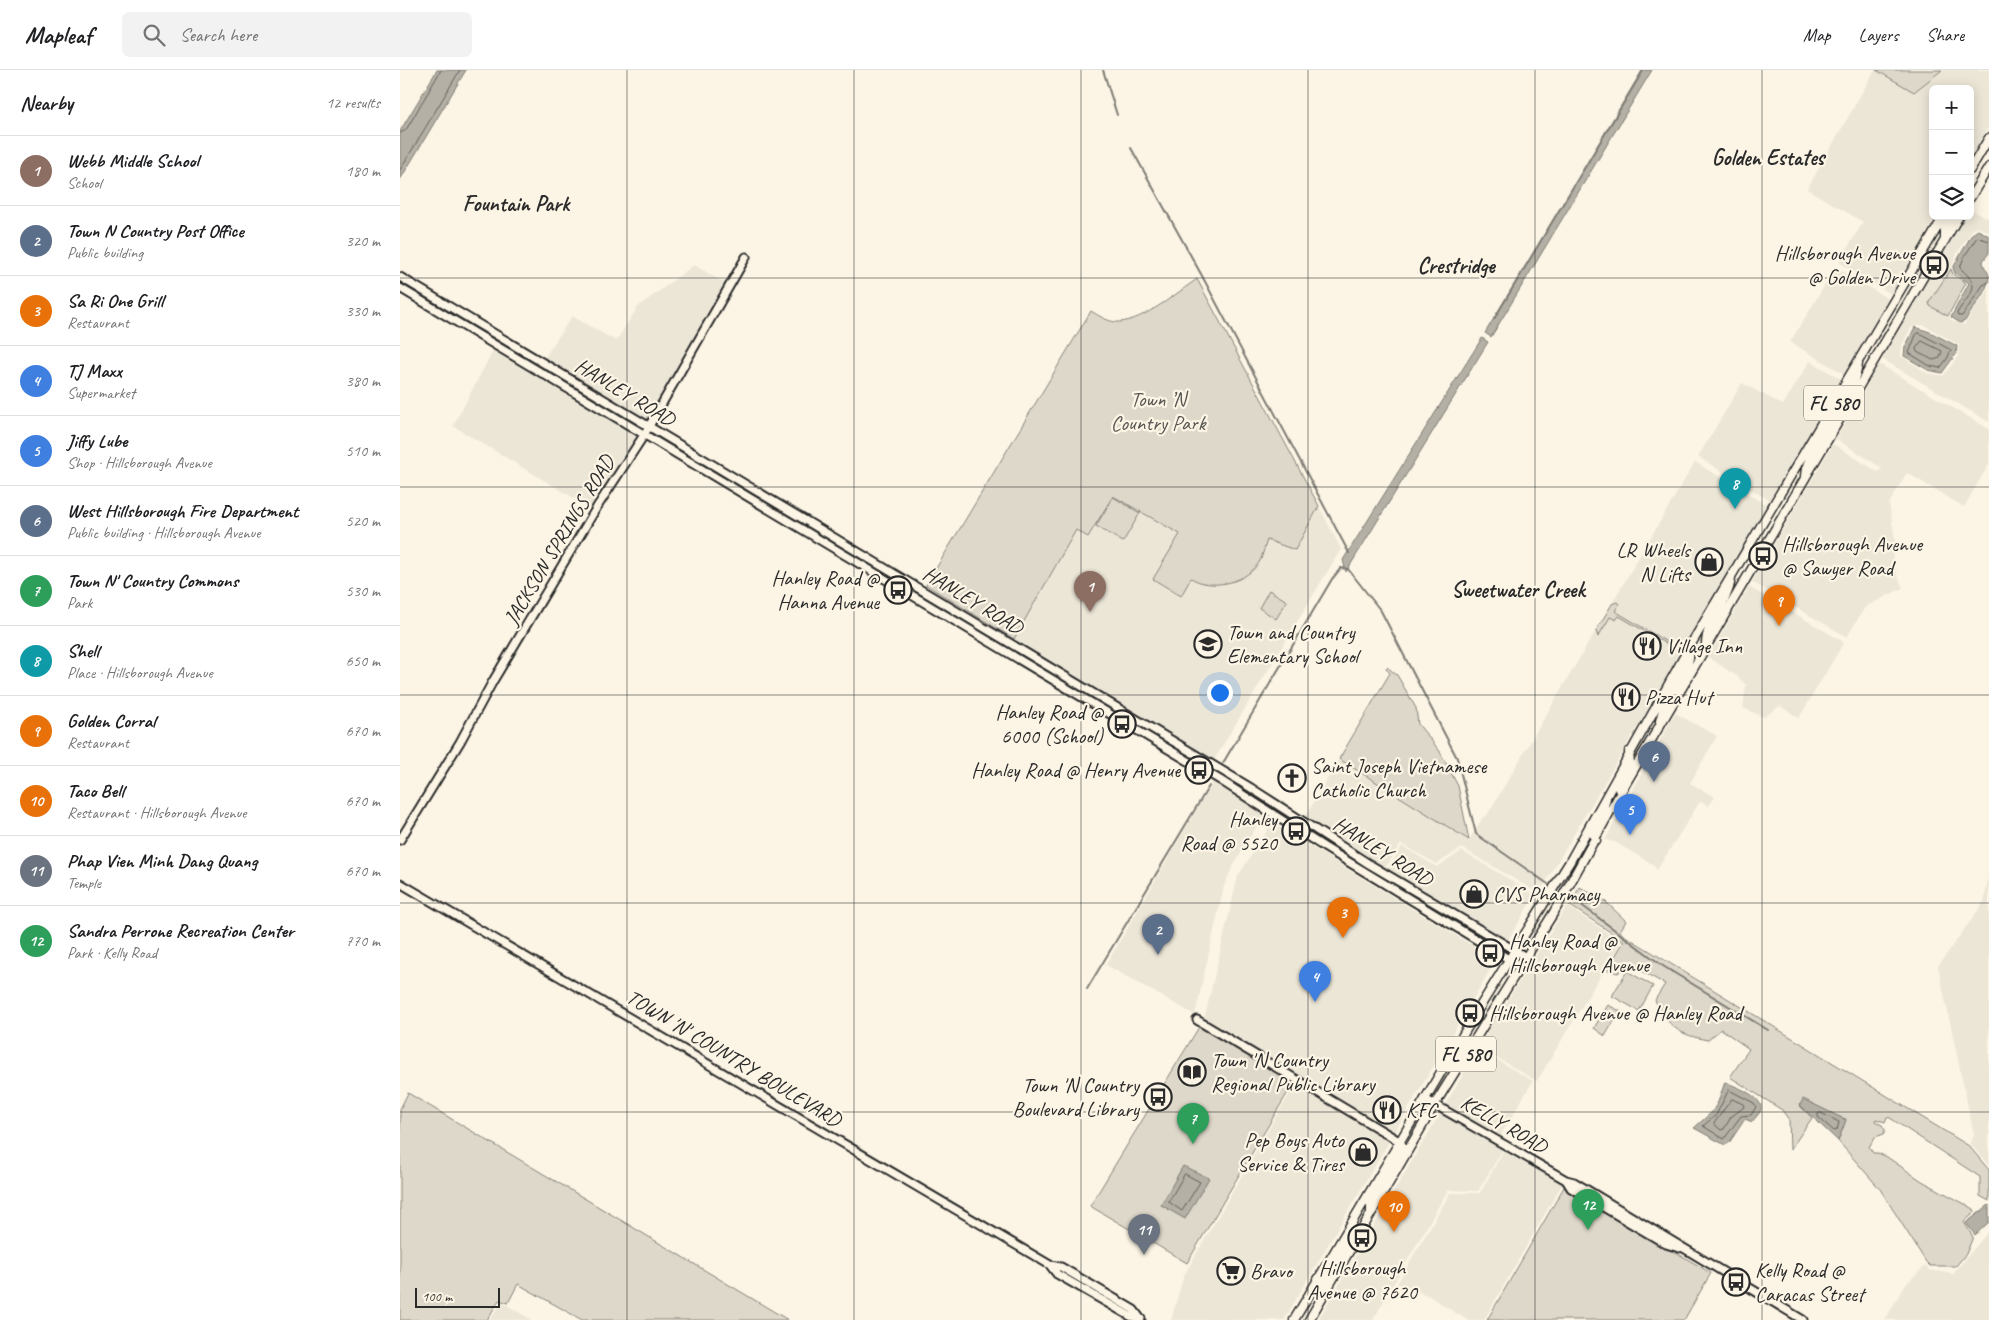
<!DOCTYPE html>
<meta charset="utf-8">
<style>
:root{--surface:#fff;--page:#f2f2f2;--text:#202124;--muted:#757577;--line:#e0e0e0;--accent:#ea580c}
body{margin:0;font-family:Caveat,sans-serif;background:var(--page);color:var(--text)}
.controls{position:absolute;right:15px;top:15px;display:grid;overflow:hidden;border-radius:8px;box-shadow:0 2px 12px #0003}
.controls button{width:45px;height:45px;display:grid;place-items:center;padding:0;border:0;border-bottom:1px solid var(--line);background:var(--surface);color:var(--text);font:25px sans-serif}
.scale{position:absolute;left:15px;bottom:12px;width:85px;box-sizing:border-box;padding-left:5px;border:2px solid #2b2b2b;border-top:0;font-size:14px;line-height:18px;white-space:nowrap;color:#2b2b2b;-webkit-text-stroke:4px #fcf5e5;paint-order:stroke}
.you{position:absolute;left:819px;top:622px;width:18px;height:18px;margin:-12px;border:4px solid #fff;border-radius:50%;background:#1a73e8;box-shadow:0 0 0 8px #1a73e833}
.badge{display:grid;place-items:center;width:32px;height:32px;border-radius:50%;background:var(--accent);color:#fff;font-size:16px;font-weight:700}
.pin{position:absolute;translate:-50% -41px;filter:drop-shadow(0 1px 2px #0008)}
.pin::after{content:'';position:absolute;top:26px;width:18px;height:15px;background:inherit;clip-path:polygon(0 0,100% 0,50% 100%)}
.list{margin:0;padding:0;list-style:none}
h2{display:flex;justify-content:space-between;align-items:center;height:65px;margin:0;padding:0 20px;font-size:21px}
h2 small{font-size:16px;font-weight:400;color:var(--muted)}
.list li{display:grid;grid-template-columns:32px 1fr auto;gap:15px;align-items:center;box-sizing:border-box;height:70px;padding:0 20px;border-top:1px solid var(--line)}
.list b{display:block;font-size:19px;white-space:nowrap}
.list p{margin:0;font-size:16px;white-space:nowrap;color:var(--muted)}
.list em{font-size:16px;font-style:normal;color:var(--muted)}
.icon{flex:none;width:28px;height:28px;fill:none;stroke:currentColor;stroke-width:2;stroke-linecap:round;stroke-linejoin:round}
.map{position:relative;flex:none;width:1589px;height:1250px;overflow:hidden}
header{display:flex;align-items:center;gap:30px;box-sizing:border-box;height:70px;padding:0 25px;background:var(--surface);border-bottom:1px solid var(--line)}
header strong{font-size:24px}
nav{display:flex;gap:28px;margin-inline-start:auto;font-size:18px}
.search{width:350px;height:45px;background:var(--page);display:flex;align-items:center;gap:12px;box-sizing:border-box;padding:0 18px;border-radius:8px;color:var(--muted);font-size:19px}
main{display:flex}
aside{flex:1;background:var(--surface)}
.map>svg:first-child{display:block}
.built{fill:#ece6d7;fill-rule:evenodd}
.green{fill:#ded8ca;stroke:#84827a}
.water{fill:#b4b0a5;stroke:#7d7b74}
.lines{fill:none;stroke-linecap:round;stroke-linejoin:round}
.shore{stroke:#62605c;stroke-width:1}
.stream{stroke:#7d7b74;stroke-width:2}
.secondary-casing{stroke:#2b2b2b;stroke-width:11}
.primary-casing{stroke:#2b2b2b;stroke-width:11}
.secondary{stroke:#fcf5e5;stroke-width:7}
.primary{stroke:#fcf5e5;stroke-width:8}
.grid{fill:none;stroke:#2b2b2b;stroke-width:1;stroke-opacity:0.55}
.labels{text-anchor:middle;stroke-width:4.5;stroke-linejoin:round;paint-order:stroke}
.shield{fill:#fcf5e5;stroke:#6a6863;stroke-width:1}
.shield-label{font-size:20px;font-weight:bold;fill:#2b2b2b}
.poi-label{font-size:21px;fill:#2b2b2b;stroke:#fcf5e5;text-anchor:start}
.street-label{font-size:21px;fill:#2b2b2b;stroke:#fcf5e5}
.park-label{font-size:21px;fill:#585653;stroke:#fcf5e5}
.neighbourhood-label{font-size:22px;font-weight:bold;fill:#2b2b2b;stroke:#fcf5e5}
</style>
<header>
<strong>Mapleaf</strong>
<div class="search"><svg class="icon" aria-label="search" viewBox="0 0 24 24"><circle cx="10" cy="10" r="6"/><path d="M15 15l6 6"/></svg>Search here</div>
<nav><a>Map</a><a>Layers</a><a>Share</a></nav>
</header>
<main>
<aside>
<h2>Nearby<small>12 results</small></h2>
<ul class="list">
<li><span class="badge" style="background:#8d6e63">1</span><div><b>Webb Middle School</b><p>School</p></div><em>180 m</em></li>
<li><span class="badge" style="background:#5c6f8a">2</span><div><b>Town N Country Post Office</b><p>Public building</p></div><em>320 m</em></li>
<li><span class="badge" style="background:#e8710a">3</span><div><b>Sa Ri One Grill</b><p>Restaurant</p></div><em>330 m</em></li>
<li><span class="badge" style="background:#3f7fe0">4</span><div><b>TJ Maxx</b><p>Supermarket</p></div><em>380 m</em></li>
<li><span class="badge" style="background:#3f7fe0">5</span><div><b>Jiffy Lube</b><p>Shop · Hillsborough Avenue</p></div><em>510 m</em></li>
<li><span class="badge" style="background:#5c6f8a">6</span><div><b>West Hillsborough Fire Department</b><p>Public building · Hillsborough Avenue</p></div><em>520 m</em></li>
<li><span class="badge" style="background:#2e9e5b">7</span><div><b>Town N' Country Commons</b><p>Park</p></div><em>530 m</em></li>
<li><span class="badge" style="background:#0f9aa8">8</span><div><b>Shell</b><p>Place · Hillsborough Avenue</p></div><em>650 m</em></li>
<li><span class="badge" style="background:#e8710a">9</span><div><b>Golden Corral</b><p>Restaurant</p></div><em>670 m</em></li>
<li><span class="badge" style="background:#e8710a">10</span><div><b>Taco Bell</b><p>Restaurant · Hillsborough Avenue</p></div><em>670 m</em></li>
<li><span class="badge" style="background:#6b7280">11</span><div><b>Phap Vien Minh Dang Quang</b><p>Temple</p></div><em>670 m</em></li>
<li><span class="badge" style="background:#2e9e5b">12</span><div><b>Sandra Perrone Recreation Center</b><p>Park · Kelly Road</p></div><em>770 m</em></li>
</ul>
</aside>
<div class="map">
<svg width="1589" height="1250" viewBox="0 0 1589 1250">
<rect width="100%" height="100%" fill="#fcf5e5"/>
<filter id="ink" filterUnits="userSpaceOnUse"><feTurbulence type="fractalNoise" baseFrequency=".02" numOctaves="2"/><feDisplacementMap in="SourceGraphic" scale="10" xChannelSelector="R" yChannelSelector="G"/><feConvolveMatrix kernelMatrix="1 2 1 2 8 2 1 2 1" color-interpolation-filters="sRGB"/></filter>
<g filter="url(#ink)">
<path class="built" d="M1475 0 1514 22 1542 0H1589V56L1570 89V19H1533V146H1537L1491 224 1439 192 1463 152 1407 119Z
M1570 139 1589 149V162L1577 157 1573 159 1557 183 1551 199 1529 232 1530 236 1548 246 1552 251 1564 255 1589 219V352L1482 289 1565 146H1570ZM1517 255H1524L1559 275 1558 286 1543 306 1527 303 1501 286 1502 275 1511 258Z
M294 195 327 214 247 352 143 290 172 246 216 271 238 237Z
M1436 197 1488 229 1444 304 1390 272Z
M94 279 239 365 192 439 53 356Z
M1410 291 1441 309 1371 431 1298 387 1342 313 1383 335Z
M1479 294 1589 359V394L1564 437 1509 404H1506L1489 434 1495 469 1492 493 1503 518 1465 537 1447 567 1352 512 1433 374 1478 402 1482 398 1436 369Z
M1295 392 1368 436 1138 825 1136 822 1062 778 1037 794 1001 774 986 797 987 801 1107 872H1110L1113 867 1109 874 970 791 904 749 939 689 1069 770 1084 746 1086 747Z
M713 426 780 464 753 509 781 525 791 508 860 490 867 470 895 479 919 436 941 479 814 690 614 569 676 460 688 467Z
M1349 517 1444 572 1399 648 1380 636 1364 647 1343 638 1346 615 1338 607 1308 587Z
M1275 643 1317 666 1290 713 1315 727 1309 736 1302 732 1299 733 1257 800 1252 794 1215 772 1205 770Z
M814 710 865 742 832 798 824 816 795 945 706 895Z
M872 753 1096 890 884 1250H771L784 1205 899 1007 804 950 838 806Z
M1002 776 1037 797 1062 781 1135 825 1108 870 988 799Z
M1589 802V1096L1570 1074 1574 1065 1538 896 1584 832Z
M1167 836 1221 872 1137 1011 1078 977Z
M1078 979 1133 1011 1102 1063V1081L1078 1121 1048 1120 973 1250H918Z
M1105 1078 1163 1112 1167 1116H1161L1084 1250H1067L1029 1226 999 1214 983 1238 1050 1123H1080Z
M1589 1161V1250H1485L1505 1215 1526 1195 1529 1200 1553 1204Z
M101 1232 132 1250H90Z"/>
<path class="green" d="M1476 0H1542L1514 22Z
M1551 199 1553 204 1566 213 1548 246 1530 236 1529 232Z
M797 209 919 436 895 480 867 470C865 476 863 483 861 489 849 513 812 521 791 508L781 526 753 509 780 464 713 426 688 467 676 460 614 569 526 515 691 241C699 246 710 253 720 252 744 250 777 223 797 209Z
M713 427 740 443 723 472 696 456Z
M869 520 887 531 876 549 859 538Z
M1217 532 1219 534 1215 541 1277 578 1282 575 1278 581 1219 546 1216 550 1210 547 1198 567 1196 561 1212 534Z
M987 597 997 605 1016 638 1018 654 1039 680 1058 716 1069 770 939 689 990 603 986 599Z
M1180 817 1206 832 1226 851 1220 861 1222 864 1569 1076 1589 1100V1131L1580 1126V1107L1490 1048 1487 1047 1485 1052 1476 1049 1475 1051 1482 1055 1485 1060 1484 1064 1475 1067 1469 1077 1473 1083H1478L1487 1087 1522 1111 1574 1139 1575 1142 1564 1152 1573 1167 1566 1184 1556 1196H1530L1526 1192 1480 1119 1438 1071 1446 1049 1400 1036 1412 1048 1390 1080 1389 1050 1382 1040 1330 1007 1349 979 1321 959 1308 970C1279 965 1268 957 1255 930L1265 914 1229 894 1218 903 1207 900 1224 871 1169 835Z
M1227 901 1253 916 1239 941 1212 926Z
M1208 935 1220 941 1205 966 1194 958Z
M799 957 894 1012 787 1193 690 1136Z
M8 1023 388 1250H182L118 1214 108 1233 99 1230 87 1250H0V1039Z
M1164 1117 1311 1203 1284 1250H1087Z"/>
<path class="water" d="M37 0H66L0 110V61Z
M1244 0H1252L1091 267 1085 263Z
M1578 160 1589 166V183L1583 191C1583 197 1588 200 1589 206 1589 220 1572 239 1565 251L1560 253 1551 247 1569 213 1555 203 1553 198 1572 164Z
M1515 257 1530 262 1557 276 1556 284 1542 303 1528 300 1504 286 1505 277Z
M1082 268 1088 272 946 502 943 490Z
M1325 1012C1334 1016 1367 1027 1360 1042 1358 1045 1354 1049 1352 1052L1345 1049 1329 1073 1325 1075 1294 1058 1312 1042 1318 1032Z
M1403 1029 1446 1050 1438 1071 1400 1035Z
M783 1096 809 1108 785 1149 761 1135Z
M1589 1135V1152L1575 1165 1566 1153Z"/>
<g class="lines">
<path class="shore" d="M0 63 6 60 41 0
M0 100 60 0
M1589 171 1577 167 1564 187 1560 198C1583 218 1571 221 1557 243L1558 246H1562L1583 215 1589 212
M1519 263 1551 280 1547 289 1540 298 1530 296 1509 283 1516 265Z
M1522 271 1542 281 1540 288 1533 290 1517 282 1516 279Z
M1329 1020 1354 1033 1356 1037 1351 1045 1341 1046 1324 1069 1303 1056 1316 1045Z
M1332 1029 1343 1034 1344 1037 1331 1047 1324 1059 1321 1060 1314 1054Z
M1421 1043 1439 1052 1437 1060 1434 1061 1418 1047V1044Z
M785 1104 800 1112 782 1141 769 1132Z"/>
<path class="stream" d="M703 0 717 45
M731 78 801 204 949 483
M1094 249 1243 0
M948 499 981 541 1057 688 1076 764 1148 814
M823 693 932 509 941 498 948 499
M1172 828 1263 896 1368 960
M687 919 809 716"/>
<g class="secondary-casing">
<path id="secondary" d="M0 207 851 718 969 794 1126 887
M0 218 820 710 924 777 1120 896
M0 770 60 672 93 611 197 437 244 365 346 187
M0 813 650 1195 661 1197 734 1240 740 1248
M797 950 999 1071
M1025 1029 1166 1110 1174 1112 1403 1250
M1166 1110 1171 1118 1266 1174 1279 1178
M650 1195 657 1204 730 1246 741 1249"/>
</g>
<g class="primary-casing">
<path id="primary" d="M1570 100 1589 68
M1570 128 1589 97
M1545 170V156L1551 146
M1429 366C1430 338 1456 320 1458 293
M1405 406C1406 385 1425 372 1423 350
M1306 576C1305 552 1327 536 1331 509
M1260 651C1265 624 1291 605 1290 577
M1219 719 1230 693 1229 682
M1196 770 1192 762 1203 740 1206 728
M971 1144V1132L1003 1077 999 1071
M922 1227 919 1221 952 1163V1153
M894 1250 1076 943 1169 793 1290 576 1544 146
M909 1250 1035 1034 1154 842 1226 713 1559 146"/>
</g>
<use href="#secondary" class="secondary"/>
<use href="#primary" class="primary"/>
</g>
</g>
<path class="grid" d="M227 0V1250M454 0V1250M681 0V1250M908 0V1250M1135 0V1250M1362 0V1250M0 208H1589M0 417H1589M0 625H1589M0 833H1589M0 1042H1589"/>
<defs>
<g id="bus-ring" transform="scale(1.4375)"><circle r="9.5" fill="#fcf5e5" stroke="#2b2b2b" stroke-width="1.5"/><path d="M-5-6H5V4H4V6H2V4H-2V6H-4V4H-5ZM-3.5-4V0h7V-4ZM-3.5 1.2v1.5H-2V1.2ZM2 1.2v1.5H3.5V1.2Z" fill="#2b2b2b"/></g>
<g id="shop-ring" transform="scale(1.4375)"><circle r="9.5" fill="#fcf5e5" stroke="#2b2b2b" stroke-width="1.5"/><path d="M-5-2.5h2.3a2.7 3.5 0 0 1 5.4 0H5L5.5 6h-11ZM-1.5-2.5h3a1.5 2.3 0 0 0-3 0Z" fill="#2b2b2b"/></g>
<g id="school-ring" transform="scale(1.4375)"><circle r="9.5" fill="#fcf5e5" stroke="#2b2b2b" stroke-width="1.5"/><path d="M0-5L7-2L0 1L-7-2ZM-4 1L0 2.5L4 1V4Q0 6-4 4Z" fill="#2b2b2b"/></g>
<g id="restaurant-ring" transform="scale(1.4375)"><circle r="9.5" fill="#fcf5e5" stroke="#2b2b2b" stroke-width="1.5"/><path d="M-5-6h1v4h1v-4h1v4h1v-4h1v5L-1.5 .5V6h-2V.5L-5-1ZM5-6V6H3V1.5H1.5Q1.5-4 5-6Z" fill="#2b2b2b"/></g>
<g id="church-ring" transform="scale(1.4375)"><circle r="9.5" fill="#fcf5e5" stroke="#2b2b2b" stroke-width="1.5"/><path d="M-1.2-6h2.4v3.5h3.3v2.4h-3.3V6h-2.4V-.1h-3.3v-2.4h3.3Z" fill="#2b2b2b"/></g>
<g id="library-ring" transform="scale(1.4375)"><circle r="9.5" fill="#fcf5e5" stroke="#2b2b2b" stroke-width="1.5"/><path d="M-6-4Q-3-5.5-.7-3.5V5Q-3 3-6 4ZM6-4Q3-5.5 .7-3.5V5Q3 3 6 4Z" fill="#2b2b2b"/></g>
<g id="supermarket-ring" transform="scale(1.4375)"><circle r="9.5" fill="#fcf5e5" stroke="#2b2b2b" stroke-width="1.5"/><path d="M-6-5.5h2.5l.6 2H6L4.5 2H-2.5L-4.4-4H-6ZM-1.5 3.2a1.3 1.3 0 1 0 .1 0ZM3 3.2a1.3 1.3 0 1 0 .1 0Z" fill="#2b2b2b"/></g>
</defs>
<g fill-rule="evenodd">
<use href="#bus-ring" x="1534" y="195"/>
<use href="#bus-ring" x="1363" y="486"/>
<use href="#shop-ring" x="1309" y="492"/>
<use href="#bus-ring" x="498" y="520"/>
<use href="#school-ring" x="808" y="574"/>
<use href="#restaurant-ring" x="1247" y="576"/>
<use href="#restaurant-ring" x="1226" y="627"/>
<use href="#bus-ring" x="722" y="654"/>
<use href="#bus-ring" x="799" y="700"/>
<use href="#church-ring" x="892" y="708"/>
<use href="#bus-ring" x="896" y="761"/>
<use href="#shop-ring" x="1074" y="824"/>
<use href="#bus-ring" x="1090" y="883"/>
<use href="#bus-ring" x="1070" y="943"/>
<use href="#library-ring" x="792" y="1002"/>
<use href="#bus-ring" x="758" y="1027"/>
<use href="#restaurant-ring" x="987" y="1040"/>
<use href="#shop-ring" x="963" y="1082"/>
<use href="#bus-ring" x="962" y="1168"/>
<use href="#supermarket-ring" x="831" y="1201"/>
<use href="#bus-ring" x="1336" y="1212"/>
</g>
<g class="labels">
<g class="shield">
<rect x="1404" y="315.5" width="60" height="35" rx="4"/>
<rect x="1036" y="966.5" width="60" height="35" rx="4"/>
</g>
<g class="shield-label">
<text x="1434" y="340">FL 580</text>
<text x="1066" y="991">FL 580</text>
</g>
<g class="poi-label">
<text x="1515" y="190" text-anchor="end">Hillsborough Avenue<tspan x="1515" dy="24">@ Golden Drive</tspan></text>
<text x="1382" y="481">Hillsborough Avenue<tspan x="1382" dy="24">@ Sawyer Road</tspan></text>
<text x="1290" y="487" text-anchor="end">LR Wheels<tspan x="1290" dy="24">N Lifts</tspan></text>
<text x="479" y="515" text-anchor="end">Hanley Road @<tspan x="479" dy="24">Hanna Avenue</tspan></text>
<text x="827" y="569">Town and Country<tspan x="827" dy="24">Elementary School</tspan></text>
<text x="1266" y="583">Village Inn</text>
<text x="1245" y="634">Pizza Hut</text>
<text x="703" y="649" text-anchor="end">Hanley Road @<tspan x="703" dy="24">6000 (School)</tspan></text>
<text x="911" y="703">Saint Joseph Vietnamese<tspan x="911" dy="24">Catholic Church</tspan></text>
<text x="780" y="707" text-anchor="end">Hanley Road @ Henry Avenue</text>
<text x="877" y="756" text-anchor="end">Hanley<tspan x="877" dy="24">Road @ 5520</tspan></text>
<text x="1093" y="831">CVS Pharmacy</text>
<text x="1109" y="878">Hanley Road @<tspan x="1109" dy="24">Hillsborough Avenue</tspan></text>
<text x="1089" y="950">Hillsborough Avenue @ Hanley Road</text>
<text x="811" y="997">Town 'N Country<tspan x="811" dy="24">Regional Public Library</tspan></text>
<text x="739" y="1022" text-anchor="end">Town 'N Country<tspan x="739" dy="24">Boulevard Library</tspan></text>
<text x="1006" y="1047">KFC</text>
<text x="944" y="1077" text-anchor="end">Pep Boys Auto<tspan x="944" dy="24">Service &amp; Tires</tspan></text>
<text x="962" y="1205" text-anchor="middle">Hillsborough<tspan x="962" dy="24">Avenue @ 7620</tspan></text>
<text x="1355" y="1207">Kelly Road @<tspan x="1355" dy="24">Caracas Street</tspan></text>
<text x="850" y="1208">Bravo</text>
</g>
<g class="street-label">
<text transform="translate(225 322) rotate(31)" y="7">HANLEY ROAD</text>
<text transform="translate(159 470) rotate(-59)" y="7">JACKSON SPRINGS ROAD</text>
<text transform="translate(573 530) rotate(31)" y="7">HANLEY ROAD</text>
<text transform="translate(983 781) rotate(32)" y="7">HANLEY ROAD</text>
<text transform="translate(334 988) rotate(31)" y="7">TOWN 'N' COUNTRY BOULEVARD</text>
<text transform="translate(1104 1054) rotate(30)" y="7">KELLY ROAD</text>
</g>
<g class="park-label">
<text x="758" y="336">Town ’N<tspan x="758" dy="24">Country Park</tspan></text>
</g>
<g class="neighbourhood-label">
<text x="1368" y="95">Golden Estates</text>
<text x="116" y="141">Fountain Park</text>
<text x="1056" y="203">Crestridge</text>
<text x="1118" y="527">Sweetwater Creek</text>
</g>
</g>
</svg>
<div class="controls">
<button>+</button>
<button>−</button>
<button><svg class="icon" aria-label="layers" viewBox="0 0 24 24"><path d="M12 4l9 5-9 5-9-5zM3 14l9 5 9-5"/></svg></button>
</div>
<div class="scale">100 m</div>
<div class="you"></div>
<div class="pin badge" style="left:690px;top:542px;background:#8d6e63">1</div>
<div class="pin badge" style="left:758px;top:885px;background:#5c6f8a">2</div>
<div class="pin badge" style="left:943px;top:868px;background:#e8710a">3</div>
<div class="pin badge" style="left:915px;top:932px;background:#3f7fe0">4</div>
<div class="pin badge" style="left:1230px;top:765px;background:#3f7fe0">5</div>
<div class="pin badge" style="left:1254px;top:712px;background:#5c6f8a">6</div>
<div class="pin badge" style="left:793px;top:1074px;background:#2e9e5b">7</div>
<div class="pin badge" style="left:1335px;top:439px;background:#0f9aa8">8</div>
<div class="pin badge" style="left:1379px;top:556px;background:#e8710a">9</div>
<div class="pin badge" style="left:994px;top:1162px;background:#e8710a">10</div>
<div class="pin badge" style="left:744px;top:1185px;background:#6b7280">11</div>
<div class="pin badge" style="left:1188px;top:1160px;background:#2e9e5b">12</div>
</div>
</main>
